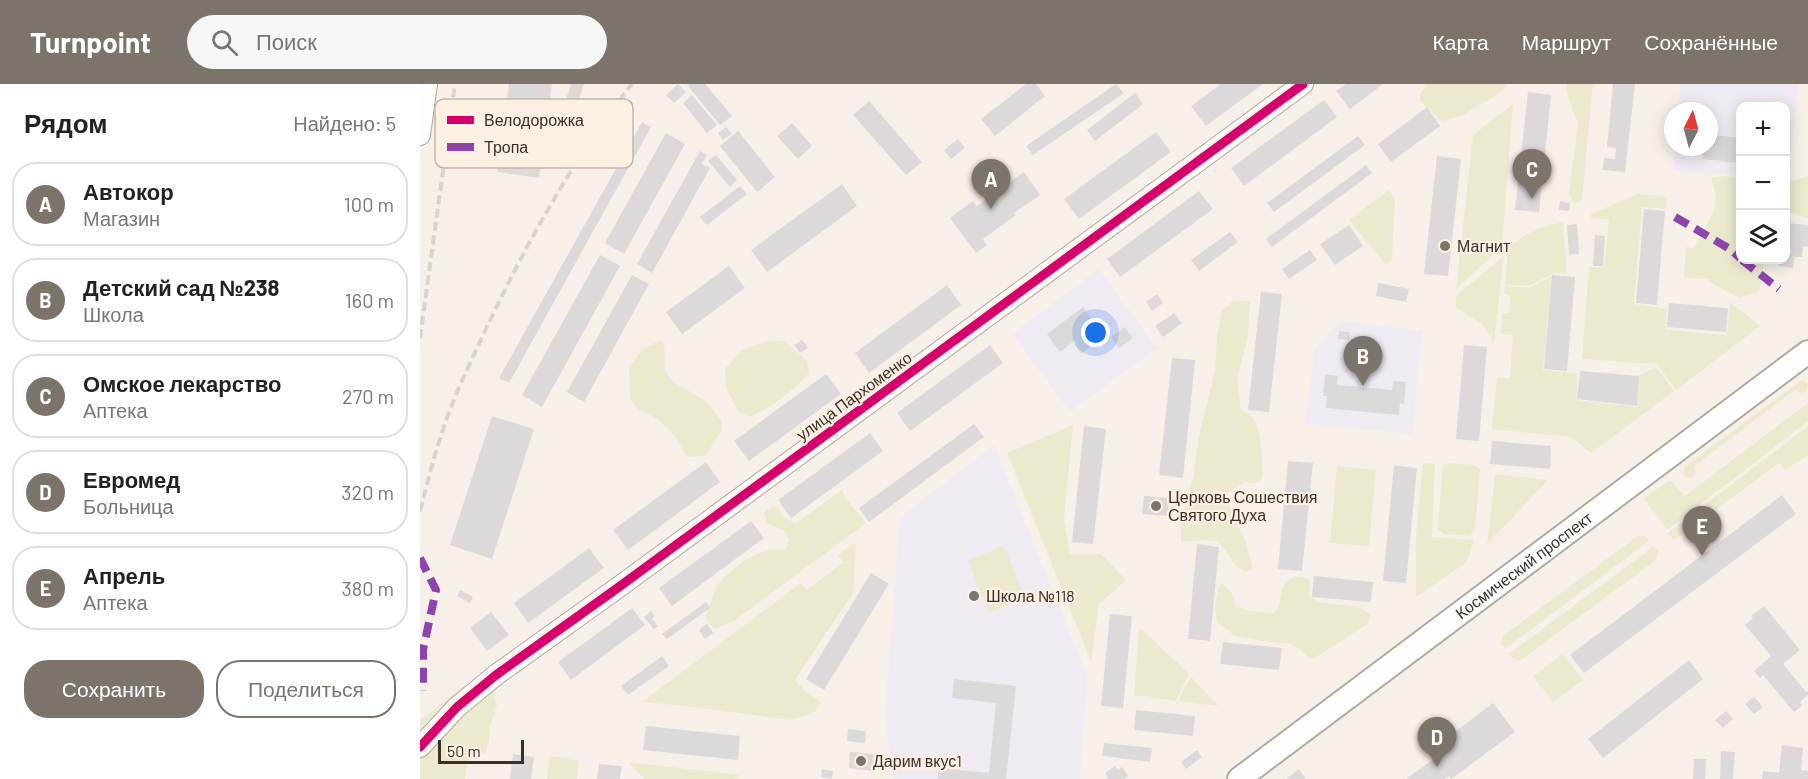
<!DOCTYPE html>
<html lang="ru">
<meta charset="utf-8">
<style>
:root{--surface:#fff;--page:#f6f6f6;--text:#222;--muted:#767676;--line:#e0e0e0;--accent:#7c736b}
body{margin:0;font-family:Barlow,sans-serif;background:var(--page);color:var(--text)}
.controls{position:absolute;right:18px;top:18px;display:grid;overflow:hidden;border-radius:12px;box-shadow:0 3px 15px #0003}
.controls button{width:54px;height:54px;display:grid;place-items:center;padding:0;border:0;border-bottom:2px solid var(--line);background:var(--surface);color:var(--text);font:30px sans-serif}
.compass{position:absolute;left:1244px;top:18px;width:54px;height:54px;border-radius:50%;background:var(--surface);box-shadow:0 3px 15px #0003;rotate:6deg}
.scale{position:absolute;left:18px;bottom:15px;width:86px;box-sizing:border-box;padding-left:6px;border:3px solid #393027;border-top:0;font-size:16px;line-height:21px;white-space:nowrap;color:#393027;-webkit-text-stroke:4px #fdf0e2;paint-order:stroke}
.you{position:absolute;left:676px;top:249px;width:21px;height:21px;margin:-15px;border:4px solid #fff;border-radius:50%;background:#1a73e8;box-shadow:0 0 0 9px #1a73e833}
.badge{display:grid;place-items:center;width:39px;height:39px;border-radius:50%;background:var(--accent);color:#fff;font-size:20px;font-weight:700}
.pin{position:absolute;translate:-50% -50px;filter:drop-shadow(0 2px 3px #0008)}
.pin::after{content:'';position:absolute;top:32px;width:21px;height:18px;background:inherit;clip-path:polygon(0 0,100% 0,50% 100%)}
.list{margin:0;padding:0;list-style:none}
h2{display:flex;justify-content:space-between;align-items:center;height:78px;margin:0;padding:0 24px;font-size:26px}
h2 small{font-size:20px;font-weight:400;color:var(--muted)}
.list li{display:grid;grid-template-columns:39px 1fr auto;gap:18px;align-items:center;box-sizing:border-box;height:84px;margin:0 12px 12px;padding:0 12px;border:2px solid var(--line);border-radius:24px}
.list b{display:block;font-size:22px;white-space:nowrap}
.list p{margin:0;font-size:20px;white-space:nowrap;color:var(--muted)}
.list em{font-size:20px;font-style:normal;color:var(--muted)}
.actions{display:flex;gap:12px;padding:18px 24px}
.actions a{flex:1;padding:14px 0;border:2px solid var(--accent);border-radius:24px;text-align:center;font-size:21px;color:var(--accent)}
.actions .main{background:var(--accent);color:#fff}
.icon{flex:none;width:33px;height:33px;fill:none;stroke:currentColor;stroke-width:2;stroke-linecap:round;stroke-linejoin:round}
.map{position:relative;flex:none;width:1388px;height:695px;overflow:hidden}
header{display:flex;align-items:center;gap:36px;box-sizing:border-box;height:84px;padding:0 30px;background:var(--accent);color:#fff}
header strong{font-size:28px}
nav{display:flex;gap:33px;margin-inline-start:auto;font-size:21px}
.search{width:420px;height:54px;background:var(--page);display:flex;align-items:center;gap:15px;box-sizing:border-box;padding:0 21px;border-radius:33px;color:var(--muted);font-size:22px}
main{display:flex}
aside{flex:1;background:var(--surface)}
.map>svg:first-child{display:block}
.education{fill:#f0eaf2}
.green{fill:#ebeace}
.building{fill:#ddd9db}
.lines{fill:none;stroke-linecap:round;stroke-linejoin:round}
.secondary-casing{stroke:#b1aaa2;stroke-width:22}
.primary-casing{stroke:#b1aaa2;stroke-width:26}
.secondary{stroke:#fefdfc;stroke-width:20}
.primary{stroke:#fefdfc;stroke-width:22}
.rail{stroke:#d6d4d1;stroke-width:4;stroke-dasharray:9 4.5;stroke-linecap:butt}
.quiet{stroke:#8e44ad;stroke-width:8;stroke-dasharray:15 8;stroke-linecap:butt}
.cycleway-casing{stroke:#fdf0e2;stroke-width:13}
.cycleway{stroke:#d6006c;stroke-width:9}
.poi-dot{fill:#7c736b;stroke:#fdf0e2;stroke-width:2}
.labels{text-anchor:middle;stroke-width:4.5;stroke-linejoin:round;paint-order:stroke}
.poi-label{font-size:16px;fill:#393027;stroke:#fdf0e2;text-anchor:start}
.street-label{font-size:16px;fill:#393027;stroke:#fdf0e2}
.key{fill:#fdf0e2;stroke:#c2b6aa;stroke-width:1.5}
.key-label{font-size:16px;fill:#393027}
</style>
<header>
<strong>Turnpoint</strong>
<div class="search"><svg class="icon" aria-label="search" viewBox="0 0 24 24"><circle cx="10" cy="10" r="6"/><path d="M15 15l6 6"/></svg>Поиск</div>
<nav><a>Карта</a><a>Маршрут</a><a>Сохранённые</a></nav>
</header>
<main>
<aside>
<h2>Рядом<small>Найдено: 5</small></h2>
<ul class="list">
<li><span class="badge">A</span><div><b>Автокор</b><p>Магазин</p></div><em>100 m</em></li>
<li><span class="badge">B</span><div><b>Детский сад №238</b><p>Школа</p></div><em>160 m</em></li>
<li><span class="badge">C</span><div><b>Омское лекарство</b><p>Аптека</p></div><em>270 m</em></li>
<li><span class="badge">D</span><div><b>Евромед</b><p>Больница</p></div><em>320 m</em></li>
<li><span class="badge">E</span><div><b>Апрель</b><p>Аптека</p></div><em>380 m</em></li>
</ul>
<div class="actions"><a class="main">Сохранить</a><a>Поделиться</a></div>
</aside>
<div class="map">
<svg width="1388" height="695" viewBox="0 0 1388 695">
<rect width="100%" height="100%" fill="#f7f0e8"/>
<path class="education" d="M1261 0H1378L1369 97H1366V22H1320V92L1253 86 1255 63H1289V27H1258Z
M679 185 737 264 650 328 592 250Z
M921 237 1002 247 992 350 885 339 895 265Z
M574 361 667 592 660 695H474L465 632 480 433Z"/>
<path class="green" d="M1004 0H1089L1080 9 1045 30 1024 37 1019 35 1000 17C999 10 1001 7 1006 3Z
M1146 0H1173L1162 115 1159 119 1153 118 1149 109 1158 40 1149 16Z
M1093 20 1082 163 1036 205 1053 51Z
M1303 92 1320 94V176H1343V192L1339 208 1319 214 1290 198 1288 195 1264 194 1266 163 1274 164C1286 135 1304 128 1291 94Z
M1388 92V135L1377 130 1369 129 1366 132V100Z
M969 106 975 116 972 175 966 181 929 136Z
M1218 110 1247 113 1246 125 1222 123 1214 220 1247 225 1245 246 1307 251 1310 218 1340 242 1256 306 1237 280 1162 275 1169 183H1184L1189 135 1171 134V130Z
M1143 138 1147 190 1135 189 1109 202 1085 201 1088 164C1106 149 1120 142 1143 138Z
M1084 172 1074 259 1063 241 1036 224V212Z
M1132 192 1123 286 1158 289 1156 316 1217 323 1219 291 1236 283 1254 307 1171 369 1151 353 1072 345 1077 294H1090L1093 251 1081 250 1082 229H1089L1090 212 1084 210 1085 202 1109 204Z
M814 216 830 218 828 252 817 296 821 326C824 328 830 331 833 334 841 343 844 383 842 395L833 399 824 398 806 410C809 427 818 440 825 456 828 465 830 475 833 485L825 488C813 482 807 467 798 457L783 456 761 458V435L773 395 779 352 795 287 797 251 802 227Z
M350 256 365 258 387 276 389 289C371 309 356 320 332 332L319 329 306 304 305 285 322 266Z
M242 257C248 267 241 280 247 290 254 302 276 309 286 318 292 323 297 331 302 337L301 348 285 372 269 373 263 368 259 357 248 344 237 335 218 325 210 315 209 283 221 266 237 258Z
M1382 296 1388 299 1387 307 1381 309 1375 306 1274 382 1276 388 1274 392 1270 394 1264 392 1263 388 1265 382Z
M1388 319V337L1247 446 1224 414 1247 398 1251 397 1265 412Z
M653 341 644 436 650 470H681L706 496 679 520 671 578 587 369Z
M1388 342V371L1365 386 1359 379 1254 456 1248 449Z
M1003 379 1015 380 1012 453 1054 456 1047 478 996 513V452Z
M1030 379 1054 381 1060 386 1055 446 1050 452 1024 450 1018 445 1022 385 1025 381Z
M917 382 956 386 949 462 910 459Z
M1075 390 1128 396 1067 461 1075 391Z
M422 406 426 415 446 439 314 537 297 544 293 543 286 535V531L296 503 304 493 325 476 347 466H365L369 456 364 447 347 439 344 429 351 423 356 422 365 434 376 439Z
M1219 451 1225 452 1229 457 1085 565 1081 559 1083 552Z
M434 459 436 462 433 509 375 596 386 608 401 618 394 629 370 636 267 622 222 618 381 499 386 506 423 479 418 471Z
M584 462 605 514 569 529 548 476Z
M1234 462 1238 468 1235 477 1101 576 1094 575 1089 570Z
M875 492 884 493 890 497 889 511 898 518 939 523 950 530 949 539 893 575 888 574 881 566 869 559 850 558 815 552 797 538 795 525 799 502 802 499 811 508 816 523 830 527 854 529C867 514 854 503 875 492Z
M719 543 769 590 756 617 714 611Z
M1143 570 1163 596 1133 618 1113 592Z
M771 593 798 622 758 617Z
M55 597 72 604 77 621 70 643 69 657 66 668 63 670 54 669 49 670 45 695H0V640L2 635 41 604Z
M129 672 159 676 157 695H127Z
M208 678 320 691 315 695H224Z"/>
<path class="building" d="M89 0H132L119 94 77 88Z
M151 0H164L149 45 138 41Z
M258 0 266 8 254 19 246 11Z
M270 0H285L312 32 300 41 268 2Z
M606 0H616L625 12 575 52 561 35Z
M696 0 704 9 613 71 606 62Z
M801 0H843L786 42 771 22Z
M926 0H963L930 25 916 7Z
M1193 0H1215L1205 88 1183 86 1184 74 1195 75 1196 64 1187 63Z
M1108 8 1131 11 1119 128 1095 126Z
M715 9 723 20 675 57 667 46Z
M272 11 297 41 287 49 263 19Z
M904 16 917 33 824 102 811 84Z
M449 17 502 78 486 91 433 31Z
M1007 23 1020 42 971 78 958 60Z
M222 38 231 43 89 299 79 294Z
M372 39 392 62 378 75 357 52Z
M1289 42H1295L1294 51 1320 54V79L1282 75 1283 63H1289Z
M306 43 312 50 303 56 298 49Z
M318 47 355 93 337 108 300 62Z
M736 48 751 68 659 135 644 115Z
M246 49 265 60 204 170 185 159Z
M938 52 945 61 854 128 847 119Z
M538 55 545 64 531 75 524 66Z
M280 67 287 71 282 80 290 84 232 189 217 180Z
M296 71 317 96 310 103 288 77Z
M1017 72 1041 75 1028 192 1004 190Z
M946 81 952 89 852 163 846 155Z
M604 88 620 111 594 129 596 131 563 155 567 161 556 169 530 134 553 117 557 122Z
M422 100 437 122 347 188 331 166Z
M320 102 327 110 287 141 280 133Z
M779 107 793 125 700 193 687 175Z
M1140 117 1150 119 1149 127 1139 126Z
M1224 125 1245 127 1237 221 1216 219Z
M1366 139 1388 141V163L1383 162 1382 173H1374L1373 184 1358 182 1359 176H1366Z
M1157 140 1159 170 1149 171 1147 141Z
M929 141 943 162 915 181 900 160Z
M810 148 818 158 779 187 771 176Z
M1175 151 1185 152 1183 182H1173Z
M890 166 897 176 869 195 862 185Z
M180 171 200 182 122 323 102 311Z
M309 182 325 204 262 250 246 228Z
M212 191 229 200 164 318 147 308Z
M1132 191 1155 193 1147 287 1124 285Z
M958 199 989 205 986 218 956 212Z
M527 201 541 221 449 289 435 269Z
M841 208 862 210 849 328 828 326Z
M737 210 743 219 732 227 726 218Z
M1249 219 1308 224 1306 248 1247 243Z
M663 223 676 241 661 252 663 255 665 254 671 262 661 270 655 261 657 259 655 256 640 268 627 250Z
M754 229 762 239 743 253 735 242Z
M705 243 713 254 699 264 691 253Z
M919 247 930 248 929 256 918 255Z
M382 256 388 264 380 269 374 261Z
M570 261 583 279 490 347 477 329Z
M1044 261 1067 263 1059 357 1036 355Z
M752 274 775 276 763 394 739 391Z
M1160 287 1219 292 1217 322 1157 315Z
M406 290 421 310 329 377 314 357Z
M905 290 918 292 917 301 972 306 973 297 986 298 984 320 980 319 979 331 906 324 907 312H903Z
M72 332 114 345 72 475 30 461Z
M554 340 564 353 449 438 439 424Z
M664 342 686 345 673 460 652 458Z
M450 349 463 367 371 434 358 416Z
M1072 357 1131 362 1130 385 1070 380Z
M868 377 893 379 882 487 858 485Z
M286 378 300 398 208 466 193 446Z
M974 381 997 384 986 499 963 497Z
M1362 411 1376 430 1164 589 1150 571Z
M724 412 749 414 748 432 722 430Z
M331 437 344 454 252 522 239 504Z
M777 460 799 463 790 557 768 555Z
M169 464 184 484 108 539 94 519Z
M451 489 469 500 404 606 386 595Z
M894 492 953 498 951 518 892 513Z
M40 506 53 513 50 519 37 512Z
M286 518 290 524 247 555 242 550Z
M1344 522 1380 566 1363 580 1386 608 1388 607V611L1380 618 1382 622 1374 628 1343 591 1340 594 1334 587 1351 572 1325 541 1333 534 1331 532Z
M212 524 225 541 151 596 138 578Z
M231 527 235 532 232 535 238 542 234 545 224 533Z
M71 528 89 551 67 567 50 544Z
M690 530 712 532 703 624 681 622Z
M287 540 293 549 285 555 279 546Z
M803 558 862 564 859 586 800 580Z
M242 572 249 582 208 611 201 602Z
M1269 576 1283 595 1183 674 1168 655Z
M534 595 596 602 586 695H518L519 684 569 689 576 619 532 614Z
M1334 613 1343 623 1334 630 1325 620Z
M1073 619 1095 648 1031 695 1029 692 1024 695H986L1015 674 1010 667Z
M716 626 775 632 773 652 714 646Z
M1306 627 1313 635 1303 644 1295 636Z
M226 642 320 652 318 676 223 666Z
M428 645 446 647 445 659 427 657Z
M684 659 732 664 730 678 682 672Z
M1362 661 1383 664 1381 686 1388 687V695H1342L1343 687 1359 689Z
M777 666 782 673 766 685 761 678Z
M1301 667 1315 668 1313 695H1300Z
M430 668 454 670 452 687 429 684Z
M93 670 114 673 111 695H90Z
M1274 675H1286L1285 695H1273Z
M179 680 202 682 200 695H177Z
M695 682 698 686 702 683 708 692 704 695H686L688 694 685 689Z
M402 685 413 687 412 695 401 693Z
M879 685 886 695H866Z"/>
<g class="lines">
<g class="secondary-casing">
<path id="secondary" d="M0 51 7 0
M0 663 37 623 76 591 203 500 883 0"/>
</g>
<g class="primary-casing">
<g id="primary">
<path id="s1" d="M819 695 1388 268"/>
</g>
</g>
<use href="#secondary" class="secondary"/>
<use href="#primary" class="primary"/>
<path class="rail" d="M0 254 35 0
M0 427C9 393 17 359 30 326 40 299 53 273 65 247 106 160 153 75 212 0"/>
<path class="quiet" d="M1255 133 1310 165 1320 174
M1322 176 1359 205
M0 474 16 506 3 566V607"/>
<g class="cycleway-casing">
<path id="cycleway" d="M0 663 37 623 76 591 203 500 883 0"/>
</g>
<use href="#cycleway" class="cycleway"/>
</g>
<g class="poi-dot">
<circle cx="1025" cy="162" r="6"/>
<circle cx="736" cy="422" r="6"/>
<circle cx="554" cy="512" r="6"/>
<circle cx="441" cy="677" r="6"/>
</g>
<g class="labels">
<g class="poi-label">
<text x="1037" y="168">Магнит</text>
<text x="748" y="419">Церковь Сошествия<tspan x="748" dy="18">Святого Духа</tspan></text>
<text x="566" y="518">Школа №118</text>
<text x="453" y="683">Дарим вкус1</text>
</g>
<g class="street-label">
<text transform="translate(434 312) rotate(-36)" y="6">улица Пархоменко</text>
<text dy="6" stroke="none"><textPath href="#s1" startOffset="356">Космический проспект</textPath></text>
</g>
</g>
<rect x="15" y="15" width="198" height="69" rx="9" class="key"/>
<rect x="27" y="32" width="27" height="8" fill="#d6006c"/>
<rect x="27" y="59" width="27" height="8" fill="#8e44ad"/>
<g class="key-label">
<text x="64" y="42">Велодорожка</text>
<text x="64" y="69">Тропа</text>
</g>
</svg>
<div class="controls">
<button>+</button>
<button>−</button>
<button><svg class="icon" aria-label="layers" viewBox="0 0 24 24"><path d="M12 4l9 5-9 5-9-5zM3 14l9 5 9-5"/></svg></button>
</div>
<svg class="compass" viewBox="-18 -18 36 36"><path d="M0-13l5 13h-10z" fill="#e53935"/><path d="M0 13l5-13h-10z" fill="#767676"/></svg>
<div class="scale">50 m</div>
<div class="you"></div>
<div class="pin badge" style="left:571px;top:125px">A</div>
<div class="pin badge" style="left:943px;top:302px">B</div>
<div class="pin badge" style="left:1112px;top:115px">C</div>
<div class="pin badge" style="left:1017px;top:683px">D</div>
<div class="pin badge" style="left:1282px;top:472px">E</div>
</div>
</main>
